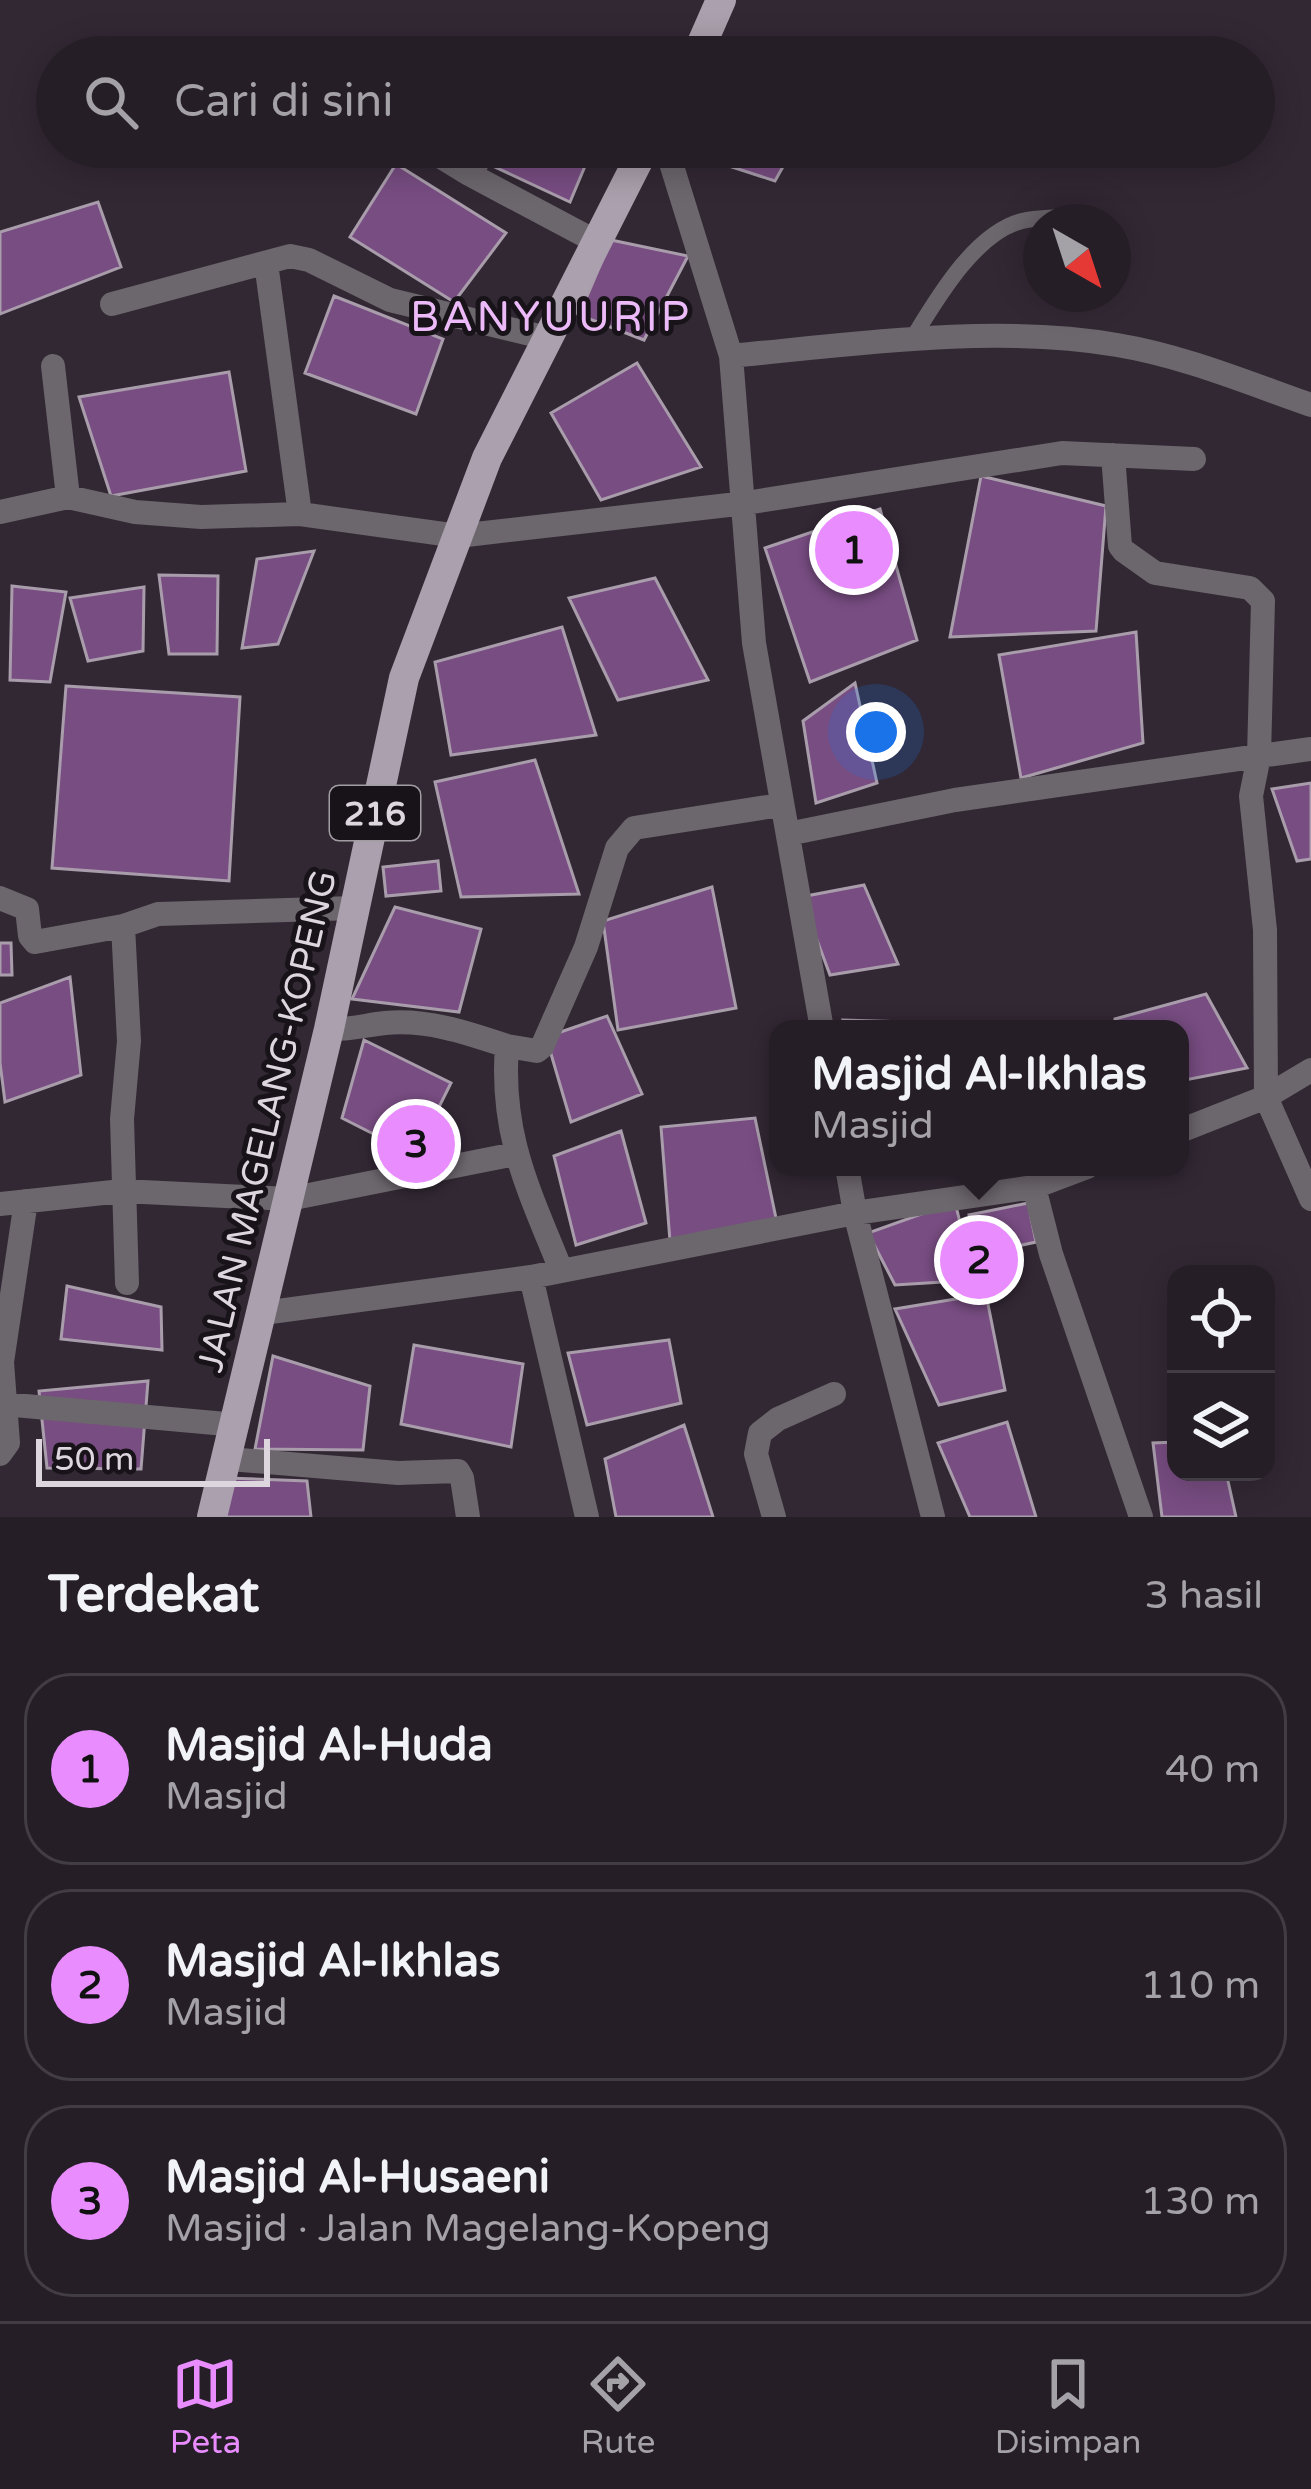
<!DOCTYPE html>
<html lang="id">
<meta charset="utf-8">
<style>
:root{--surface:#261e27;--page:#2e272f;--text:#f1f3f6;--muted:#a4a2a7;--line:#423c44;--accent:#e98dfe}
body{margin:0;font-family:"Varela Round",sans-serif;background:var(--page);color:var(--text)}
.controls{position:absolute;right:36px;bottom:36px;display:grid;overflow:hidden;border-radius:24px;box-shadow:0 6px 30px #0003}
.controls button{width:108px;height:108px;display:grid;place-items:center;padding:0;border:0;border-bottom:3px solid var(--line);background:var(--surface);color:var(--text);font:60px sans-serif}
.compass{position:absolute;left:1023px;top:204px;width:108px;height:108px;border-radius:50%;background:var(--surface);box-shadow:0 6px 30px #0003;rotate:141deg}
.scale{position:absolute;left:36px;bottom:30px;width:234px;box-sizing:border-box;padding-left:12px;border:6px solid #ddd6de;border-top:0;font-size:33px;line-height:42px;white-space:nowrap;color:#ddd6de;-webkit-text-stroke:9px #171318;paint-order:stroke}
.you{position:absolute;left:876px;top:732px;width:42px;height:42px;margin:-30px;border:9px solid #fff;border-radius:50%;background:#1a73e8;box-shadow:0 0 0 18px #1a73e833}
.badge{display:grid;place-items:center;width:78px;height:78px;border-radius:50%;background:var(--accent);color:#111;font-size:39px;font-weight:700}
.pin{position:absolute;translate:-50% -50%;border:6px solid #fff;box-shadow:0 3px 12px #0006}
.popup{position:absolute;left:769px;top:1020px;width:420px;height:156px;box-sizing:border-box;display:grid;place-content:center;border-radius:24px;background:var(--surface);filter:drop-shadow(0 3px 9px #0005);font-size:39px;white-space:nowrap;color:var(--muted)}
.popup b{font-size:45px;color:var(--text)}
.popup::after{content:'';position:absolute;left:50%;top:100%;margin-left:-24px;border:24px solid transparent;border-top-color:var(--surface)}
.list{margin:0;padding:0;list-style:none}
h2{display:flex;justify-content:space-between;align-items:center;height:156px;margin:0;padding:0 48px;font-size:51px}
h2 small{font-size:39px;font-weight:400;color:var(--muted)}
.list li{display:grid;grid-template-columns:78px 1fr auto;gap:36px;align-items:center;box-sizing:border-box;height:192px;margin:0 24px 24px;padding:0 24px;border:3px solid var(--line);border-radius:48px}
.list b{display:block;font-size:45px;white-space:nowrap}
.list p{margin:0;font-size:39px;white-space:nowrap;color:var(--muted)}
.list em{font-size:39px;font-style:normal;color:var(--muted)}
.icon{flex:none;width:66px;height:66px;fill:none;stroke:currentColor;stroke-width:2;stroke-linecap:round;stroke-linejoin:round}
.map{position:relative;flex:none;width:1311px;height:1517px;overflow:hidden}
.search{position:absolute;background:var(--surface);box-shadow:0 6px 30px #0003;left:36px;right:36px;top:36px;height:132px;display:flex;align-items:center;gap:30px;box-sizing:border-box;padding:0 42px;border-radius:66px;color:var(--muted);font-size:45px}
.sheet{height:804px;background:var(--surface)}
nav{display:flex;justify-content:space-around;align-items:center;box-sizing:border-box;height:168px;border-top:3px solid var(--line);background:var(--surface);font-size:33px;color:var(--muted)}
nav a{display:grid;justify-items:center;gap:6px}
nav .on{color:var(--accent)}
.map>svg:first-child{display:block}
.building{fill:#784d82;stroke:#a99dac;stroke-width:3}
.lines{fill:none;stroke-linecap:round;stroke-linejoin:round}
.lane{stroke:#6c666d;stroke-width:16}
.street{stroke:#6c666d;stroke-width:24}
.primary{stroke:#aba0ad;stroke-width:30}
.labels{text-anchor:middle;stroke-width:10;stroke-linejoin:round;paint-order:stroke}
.shield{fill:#171318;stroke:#a29ca3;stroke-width:3}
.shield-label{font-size:33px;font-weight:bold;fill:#ddd6de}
.street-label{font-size:36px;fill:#ddd6de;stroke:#171318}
.quarter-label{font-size:42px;letter-spacing:3px;fill:#ecbaf8;stroke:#171318}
</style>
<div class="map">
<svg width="1311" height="1517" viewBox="0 0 1311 1517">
<rect width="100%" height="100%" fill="#322834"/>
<path class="building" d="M505 147H593L570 202 495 167Z
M692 147H794L775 181 689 153Z
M396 164 506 233 454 302 350 237Z
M98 202 121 267 0 314V232Z
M611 240 688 256 644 340 579 315Z
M334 296 443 339 416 414 305 373Z
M637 363 701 467 601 500 551 413Z
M229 372 246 471 111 496 79 397Z
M981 476 1106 506 1096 631 950 637Z
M880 509 917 640 810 682 765 548Z
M314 551 278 644 242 648 257 559Z
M159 575 218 576 217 654H169Z
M655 578 708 680 618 700 569 598Z
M12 586 66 592 50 682 10 680Z
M144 587 143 651 88 661 70 598Z
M562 627 596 735 451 755 435 662Z
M1136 632 1143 743 1021 778 999 655Z
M855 683 877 783 816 803 803 721Z
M66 686 240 697 229 881 52 868Z
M535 760 579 894 461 897 435 782Z
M1311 783V859L1297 861 1272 789Z
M438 861 441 891 386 896 383 867Z
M864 885 898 964 830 975 801 897Z
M712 887 736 1008 618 1030 603 921Z
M395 907 481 929 459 1012 352 999Z
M0 943H11L12 975H0Z
M70 977 81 1075 5 1102 0 1063V1003Z
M1206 994 1247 1068 1180 1081V1029H1115V1019Z
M607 1016 642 1094 571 1122 546 1037Z
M843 1020 907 1022 909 1029H845Z
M364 1040 451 1083 415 1155 342 1118Z
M755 1118 777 1223 670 1241 661 1127Z
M621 1131 646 1223 576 1245 554 1156Z
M955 1202 974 1280 895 1285 868 1233Z
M1028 1203 1036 1242 977 1255 969 1215Z
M67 1286 161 1307 162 1350 61 1339Z
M986 1294 1005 1390 939 1405 895 1309Z
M669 1340 681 1403 587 1425 568 1353Z
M414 1345 523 1364 511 1447 401 1424Z
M273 1356 370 1386 363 1450 255 1449Z
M148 1381 141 1469 47 1468 39 1391Z
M1007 1422 1036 1517H970L938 1443Z
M684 1425 713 1517H616L605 1459Z
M1176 1442V1472H1226L1236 1517H1162L1153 1443Z
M226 1478 307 1481 311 1517H218Z"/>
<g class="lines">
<path class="lane" d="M911 341C935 302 974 233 1022 221 1037 217 1055 218 1070 216"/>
<path class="street" d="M425 147 469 174 488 147
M666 147 731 356 754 643 822 1029
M469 174 595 241
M266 263 300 514
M112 304 290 256 309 260 390 300 547 338
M731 356C855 344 994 324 1117 345 1184 356 1248 383 1311 405
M53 366 68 497 135 512 201 517 300 514 458 536 746 503 1062 453 1194 459
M0 512 68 497
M1311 749 1259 756 1251 796 1265 930 1266 1097 1311 1199
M788 834 955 800 1259 756 1263 601 1250 588 1155 573 1124 551 1120 546 1113 455
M0 898 27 909 30 936 35 942 123 926 129 1041 122 1119 127 1283
M123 926 158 914 355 908
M329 1029C349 1030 366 1025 385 1023 428 1019 468 1033 507 1046
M1180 1131 1266 1097 1311 1070
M847 1167 855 1213 933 1517
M1034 1187 1051 1254 1141 1517
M0 1204 122 1191 289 1199 515 1154
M561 1270C529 1190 500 1135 507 1046L537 1051 542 1047 586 947 617 848 634 828 780 805
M531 1277 587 1517
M263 1313 531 1277 855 1213 1034 1187 1087 1167
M3 1404 237 1425
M0 1454 8 1443 2 1362 26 1201
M229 1459 398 1473 458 1471 462 1478 468 1517
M774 1517 756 1454 760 1433 778 1419 834 1394"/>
<path class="primary" d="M696 57 721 0
M212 1517 329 1029 404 678 487 458 645 147"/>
</g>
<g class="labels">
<rect class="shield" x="330" y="786" width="90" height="54" rx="9"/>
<g class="shield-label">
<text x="375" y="825">216</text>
</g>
<g class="street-label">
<text transform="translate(266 1121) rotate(-77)" y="13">JALAN MAGELANG-KOPENG</text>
</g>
<g class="quarter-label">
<text x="551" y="331">BANYUURIP</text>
</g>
</g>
</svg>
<div class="controls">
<button><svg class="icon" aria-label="locate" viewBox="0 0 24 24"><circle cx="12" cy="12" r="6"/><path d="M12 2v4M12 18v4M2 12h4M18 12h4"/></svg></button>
<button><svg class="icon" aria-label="layers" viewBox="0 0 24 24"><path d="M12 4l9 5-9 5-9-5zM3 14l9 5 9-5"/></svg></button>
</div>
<svg class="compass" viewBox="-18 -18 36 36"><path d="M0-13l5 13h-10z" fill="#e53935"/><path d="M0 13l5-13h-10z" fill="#a4a2a7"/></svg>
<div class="scale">50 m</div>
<div class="you"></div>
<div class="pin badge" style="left:854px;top:550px">1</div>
<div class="pin badge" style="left:979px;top:1260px">2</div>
<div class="popup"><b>Masjid Al-Ikhlas</b>Masjid</div>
<div class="pin badge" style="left:416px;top:1144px">3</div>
<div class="search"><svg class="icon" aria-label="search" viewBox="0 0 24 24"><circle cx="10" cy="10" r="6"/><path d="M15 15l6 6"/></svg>Cari di sini</div>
</div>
<section class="sheet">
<h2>Terdekat<small>3 hasil</small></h2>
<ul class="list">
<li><span class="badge">1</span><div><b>Masjid Al-Huda</b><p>Masjid</p></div><em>40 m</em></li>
<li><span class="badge">2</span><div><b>Masjid Al-Ikhlas</b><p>Masjid</p></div><em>110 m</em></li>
<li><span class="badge">3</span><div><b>Masjid Al-Husaeni</b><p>Masjid · Jalan Magelang-Kopeng</p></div><em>130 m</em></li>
</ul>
</section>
<nav>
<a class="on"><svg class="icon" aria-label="map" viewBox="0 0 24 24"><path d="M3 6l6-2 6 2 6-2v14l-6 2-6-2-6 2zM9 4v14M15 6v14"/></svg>Peta</a>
<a><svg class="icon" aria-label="directions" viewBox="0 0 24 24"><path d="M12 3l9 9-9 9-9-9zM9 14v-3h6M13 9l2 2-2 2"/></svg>Rute</a>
<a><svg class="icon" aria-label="saved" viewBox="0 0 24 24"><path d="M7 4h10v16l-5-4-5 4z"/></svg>Disimpan</a>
</nav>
